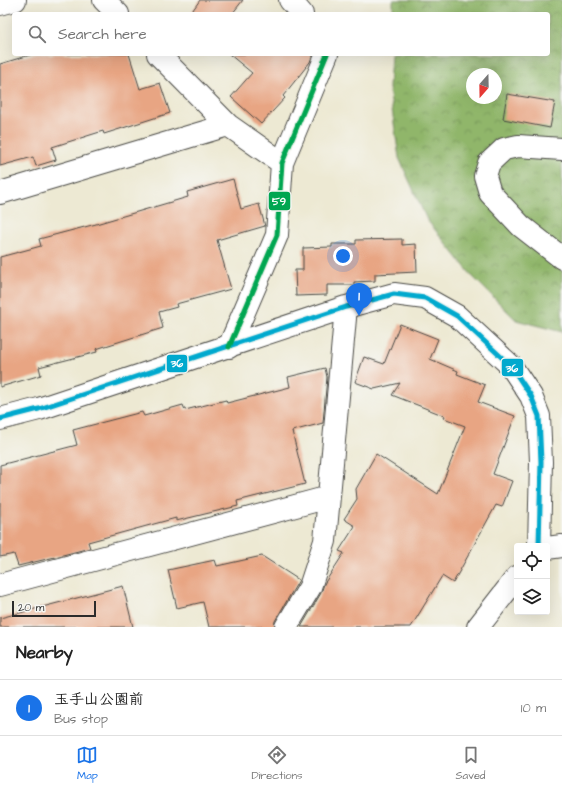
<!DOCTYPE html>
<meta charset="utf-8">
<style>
:root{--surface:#fff;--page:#f6f6f6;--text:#222;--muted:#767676;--line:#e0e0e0;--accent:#1a73e8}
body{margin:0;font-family:"Architects Daughter","Klee One",sans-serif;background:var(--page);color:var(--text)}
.controls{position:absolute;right:12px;bottom:12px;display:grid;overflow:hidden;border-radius:4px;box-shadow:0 4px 16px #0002}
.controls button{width:36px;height:36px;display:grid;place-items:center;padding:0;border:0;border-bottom:1px solid var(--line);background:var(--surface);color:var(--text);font:20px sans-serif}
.compass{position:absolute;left:466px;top:68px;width:36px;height:36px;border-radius:50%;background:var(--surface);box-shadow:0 4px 16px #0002;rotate:200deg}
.scale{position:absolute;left:12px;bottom:10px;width:84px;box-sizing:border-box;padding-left:4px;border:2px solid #2b2b2b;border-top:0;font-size:11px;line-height:14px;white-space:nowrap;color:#2b2b2b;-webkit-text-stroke:3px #f6f6f2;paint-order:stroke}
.you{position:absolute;left:343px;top:256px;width:14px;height:14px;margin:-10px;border:3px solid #fff;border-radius:50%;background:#1a73e8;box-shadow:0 0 0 6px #1a73e833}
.badge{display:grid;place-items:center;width:26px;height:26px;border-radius:50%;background:var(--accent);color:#fff;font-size:13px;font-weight:700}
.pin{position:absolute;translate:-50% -33px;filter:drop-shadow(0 1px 2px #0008)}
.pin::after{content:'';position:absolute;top:21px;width:14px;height:12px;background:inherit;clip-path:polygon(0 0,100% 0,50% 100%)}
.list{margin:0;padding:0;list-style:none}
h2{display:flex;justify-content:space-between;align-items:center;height:52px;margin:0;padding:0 16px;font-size:17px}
h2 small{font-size:13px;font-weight:400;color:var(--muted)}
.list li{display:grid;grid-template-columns:26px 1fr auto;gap:12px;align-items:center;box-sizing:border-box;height:56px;padding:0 16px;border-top:1px solid var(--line)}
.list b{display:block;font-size:15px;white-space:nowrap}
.list p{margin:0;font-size:13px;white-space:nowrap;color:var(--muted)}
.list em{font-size:13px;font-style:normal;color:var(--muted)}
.icon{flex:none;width:22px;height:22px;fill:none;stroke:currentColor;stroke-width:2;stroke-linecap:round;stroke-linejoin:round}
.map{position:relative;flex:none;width:562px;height:627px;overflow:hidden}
.search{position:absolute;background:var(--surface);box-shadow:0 4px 16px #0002;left:12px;right:12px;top:12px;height:44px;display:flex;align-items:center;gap:10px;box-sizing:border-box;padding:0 14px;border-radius:4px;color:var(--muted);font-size:15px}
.sheet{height:108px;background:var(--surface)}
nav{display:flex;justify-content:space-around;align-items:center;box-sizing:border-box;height:56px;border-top:1px solid var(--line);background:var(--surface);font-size:11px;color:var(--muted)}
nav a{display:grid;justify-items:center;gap:2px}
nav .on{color:var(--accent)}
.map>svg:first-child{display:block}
.forest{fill:url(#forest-crowns);stroke:#5e704b;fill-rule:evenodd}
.building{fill:#e8a583}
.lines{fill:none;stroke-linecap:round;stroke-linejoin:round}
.minor-casing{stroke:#484844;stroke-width:24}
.minor{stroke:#fff;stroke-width:22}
.bus-1-casing{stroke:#f6f6f2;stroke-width:8}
.bus-2-casing{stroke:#f6f6f2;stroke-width:8}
.bus-1{stroke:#00a9ce;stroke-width:5}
.bus-2{stroke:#00a651;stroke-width:5}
.line-badge{stroke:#f6f6f2;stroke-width:1.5}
.badge-label{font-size:11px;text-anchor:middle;font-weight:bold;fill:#fff}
</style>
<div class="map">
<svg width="562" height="627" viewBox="0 0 562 627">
<defs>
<pattern id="forest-crowns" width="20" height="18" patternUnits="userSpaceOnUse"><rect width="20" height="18" fill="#90b66b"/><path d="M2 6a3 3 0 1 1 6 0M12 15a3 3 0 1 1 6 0" fill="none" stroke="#769458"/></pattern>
</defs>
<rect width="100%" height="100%" fill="#f6f6f2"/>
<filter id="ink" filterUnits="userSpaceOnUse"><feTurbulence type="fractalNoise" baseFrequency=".025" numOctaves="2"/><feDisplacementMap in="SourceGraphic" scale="8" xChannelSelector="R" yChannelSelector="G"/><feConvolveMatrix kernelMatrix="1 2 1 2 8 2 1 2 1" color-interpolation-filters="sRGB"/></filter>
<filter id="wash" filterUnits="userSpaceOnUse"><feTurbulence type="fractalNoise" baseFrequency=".012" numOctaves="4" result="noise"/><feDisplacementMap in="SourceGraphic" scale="16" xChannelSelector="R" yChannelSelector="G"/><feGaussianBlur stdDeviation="0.9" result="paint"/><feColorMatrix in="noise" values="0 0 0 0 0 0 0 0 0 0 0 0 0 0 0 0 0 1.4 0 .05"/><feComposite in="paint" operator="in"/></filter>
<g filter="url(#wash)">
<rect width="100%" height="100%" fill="#ede9d3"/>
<path class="forest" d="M393 0H562V332L516 320 473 277 427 220 399 158 389 88 391 54H548V14H393ZM472 74H496V98H472Z"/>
<g id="blocks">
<path class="building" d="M200 0H243L232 14H190Z
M33 54H129L140 89 160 83 170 113 104 134 103 131 52 147 56 160 36 166 33 157 0 166V64Z
M229 54H313L310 62 283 96 285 98 261 124 231 97 252 73Z
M507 94 555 102 550 128 503 119Z
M233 179 241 209 259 204 265 226 217 240 231 289 176 304 177 307 159 312 163 328 96 349 97 352 39 367 41 375 0 387V257L41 246 39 239 96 224 188 197 187 192Z
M402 239V245L416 244 417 272 375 274V281L354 282V285H327V295L296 296 295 270H303V248L332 247V244H356V240Z
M400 324 438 339 430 359 458 371 457 374 485 385 478 402 515 416 493 474 512 481 502 507 496 505 453 583 442 576 411 627H301L321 593 324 584 344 553 339 551 355 526 344 519 357 499 356 489 376 454 438 494 465 426 444 418 445 416 392 395 400 383 374 389 355 382 364 357 384 364Z
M325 368 327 377 323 423 292 431 305 484 237 501 238 506 176 521V518L88 542 90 548 55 557 18 566 14 554 0 557V465L77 445 73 430 142 412 144 416 183 405 185 410 226 400 227 403 290 387 288 377Z
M262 556 299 580 275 621 274 627H209L203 602 177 608 168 570 215 560 217 566Z
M123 586 133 627H0V618Z"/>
</g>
</g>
<g filter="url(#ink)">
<use href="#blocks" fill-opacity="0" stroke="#484844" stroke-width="1"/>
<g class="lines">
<g class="minor-casing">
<path id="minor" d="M104 0 118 14
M290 0 302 14
M0 4 15 0
M158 54 228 125 282 163
M562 149 518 146 504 149 489 163 485 176 490 193 521 226 562 258
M0 193 228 125
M229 347 277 235 282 163 327 54
M0 419 39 409 346 307 394 294 425 298 457 316 511 366 531 396 539 416 541 462 539 546
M547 548 562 546
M0 585 329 497
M286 627 310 587 325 541 346 307
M478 627 517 577"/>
</g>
<use href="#minor" class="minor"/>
<g class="bus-1-casing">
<path id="bus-1" d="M0 419 39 409 346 307 394 294 425 298 457 316 511 366 531 396 539 416 541 462 539 546"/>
</g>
<g class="bus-2-casing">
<path id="bus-2" d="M229 347 277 235 282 163 327 54"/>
</g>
<use href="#bus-1" class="bus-1"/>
<use href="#bus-2" class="bus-2"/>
</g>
</g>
<g class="line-badge">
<rect x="268" y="191" width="23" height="20" rx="4" fill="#00a651"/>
<rect x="166" y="354" width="22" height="19" rx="4" fill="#00a9ce"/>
<rect x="501" y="358" width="23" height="19" rx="4" fill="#00a9ce"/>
</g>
<g class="badge-label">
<text x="279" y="205">59</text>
<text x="177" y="367">36</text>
<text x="512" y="372">36</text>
</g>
</svg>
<div class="controls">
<button><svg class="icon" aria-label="locate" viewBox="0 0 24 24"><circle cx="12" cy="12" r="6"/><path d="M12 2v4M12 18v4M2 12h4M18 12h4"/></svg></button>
<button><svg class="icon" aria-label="layers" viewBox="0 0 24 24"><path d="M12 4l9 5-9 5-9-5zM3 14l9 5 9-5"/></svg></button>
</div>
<svg class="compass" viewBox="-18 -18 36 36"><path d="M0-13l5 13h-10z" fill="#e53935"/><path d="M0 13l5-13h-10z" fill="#767676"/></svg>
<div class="scale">20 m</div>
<div class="you"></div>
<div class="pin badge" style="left:359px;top:316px">1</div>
<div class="search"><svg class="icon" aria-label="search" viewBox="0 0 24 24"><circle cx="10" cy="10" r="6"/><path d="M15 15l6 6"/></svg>Search here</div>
</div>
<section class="sheet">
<h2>Nearby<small></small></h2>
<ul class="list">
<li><span class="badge">1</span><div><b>玉手山公園前</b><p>Bus stop</p></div><em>10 m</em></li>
</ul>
</section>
<nav>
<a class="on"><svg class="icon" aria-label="map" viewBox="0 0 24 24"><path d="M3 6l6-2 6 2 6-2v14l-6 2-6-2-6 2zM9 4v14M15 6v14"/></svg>Map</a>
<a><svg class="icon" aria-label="directions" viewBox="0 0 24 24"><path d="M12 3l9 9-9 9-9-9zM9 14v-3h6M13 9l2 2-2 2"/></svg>Directions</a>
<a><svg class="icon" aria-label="saved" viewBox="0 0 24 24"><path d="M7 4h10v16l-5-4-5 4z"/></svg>Saved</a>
</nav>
